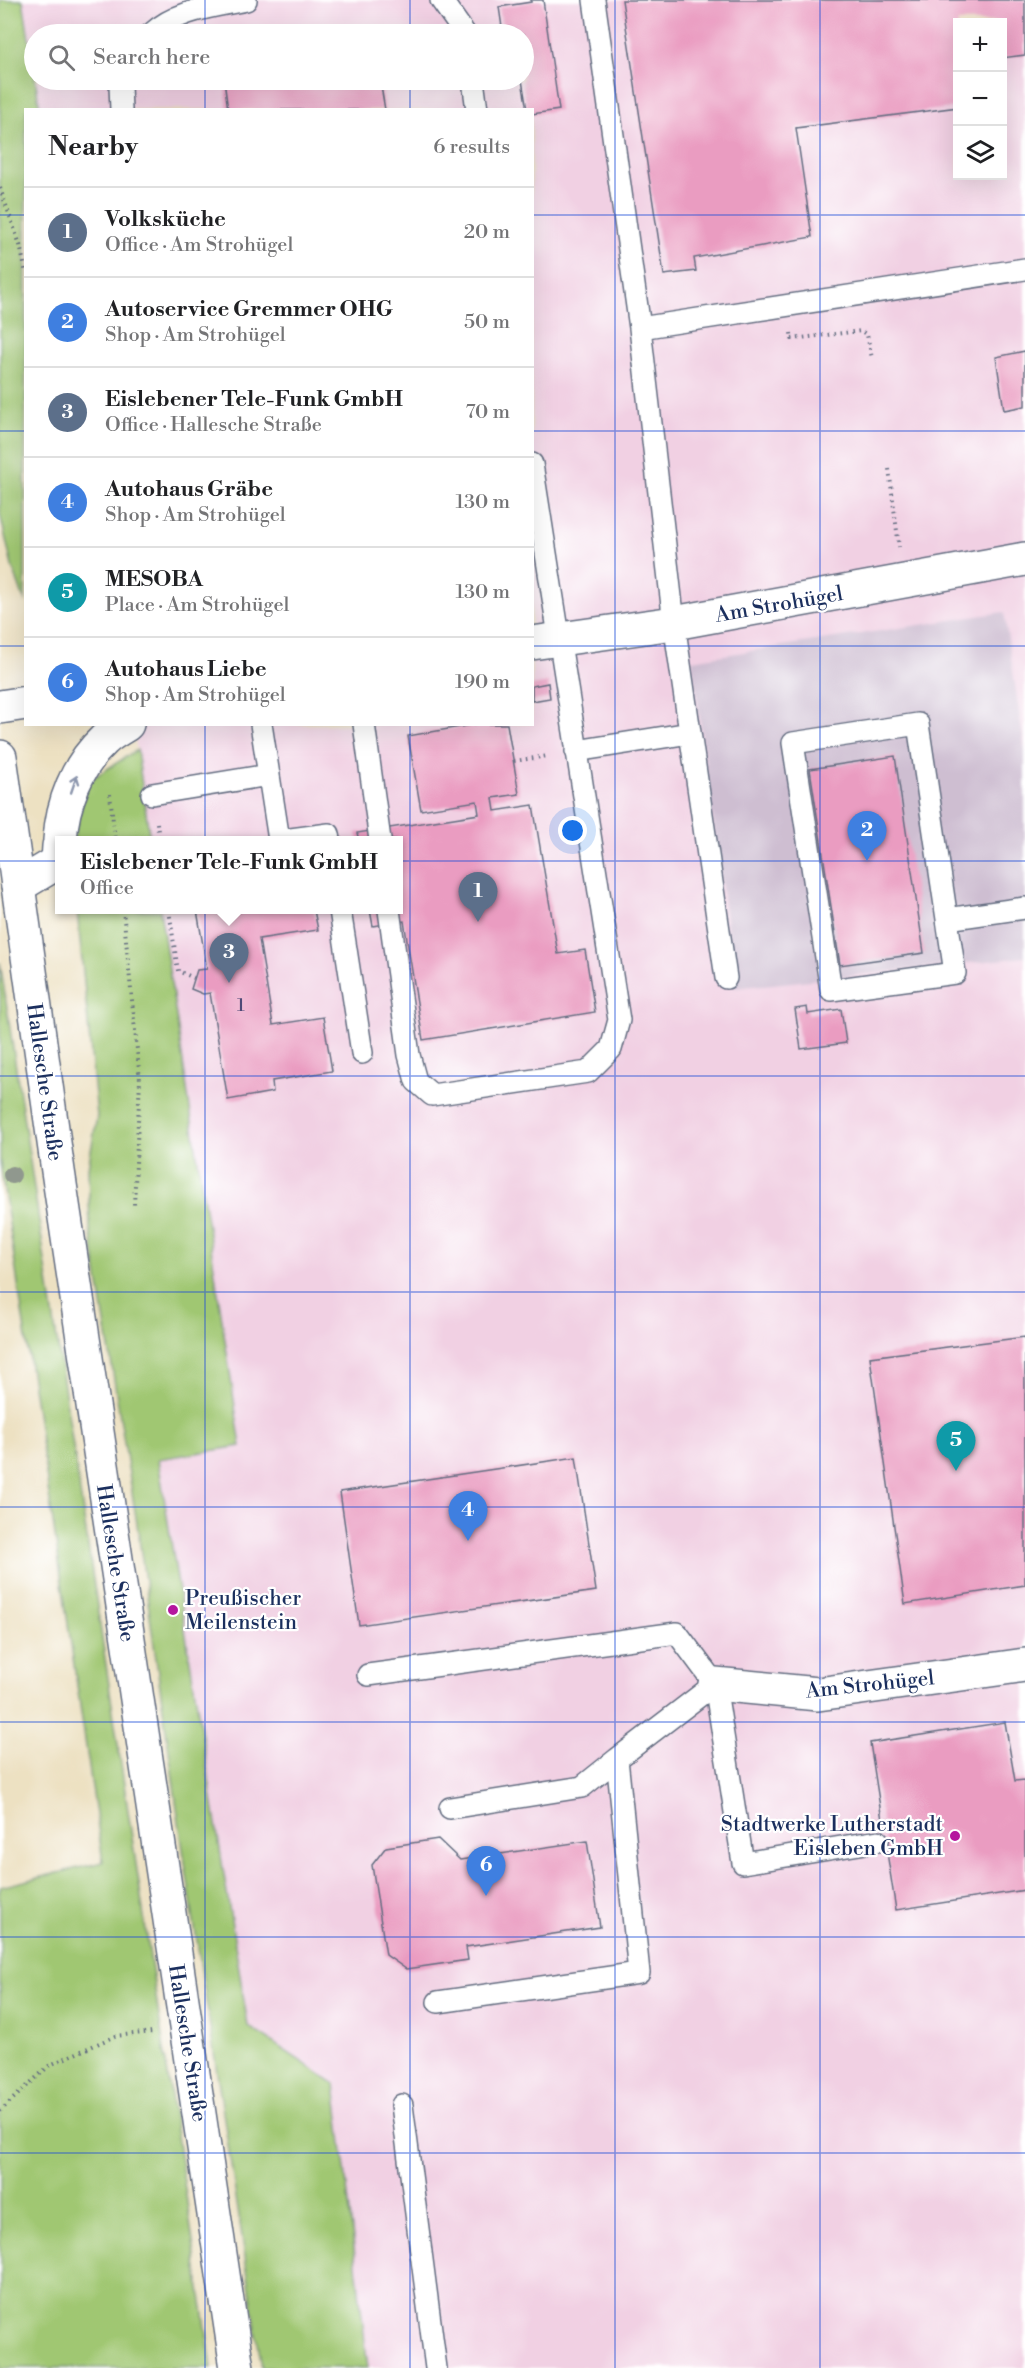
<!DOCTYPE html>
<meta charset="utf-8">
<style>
:root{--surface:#fff;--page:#f2f2f2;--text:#202124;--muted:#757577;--line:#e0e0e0;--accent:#b5179e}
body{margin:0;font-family:"Libre Bodoni",serif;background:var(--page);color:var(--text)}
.controls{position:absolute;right:18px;top:18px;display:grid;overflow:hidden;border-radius:0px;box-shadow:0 6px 24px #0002}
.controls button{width:54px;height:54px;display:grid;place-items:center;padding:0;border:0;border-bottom:2px solid var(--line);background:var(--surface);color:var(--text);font:30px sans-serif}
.you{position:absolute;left:573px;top:831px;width:21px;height:21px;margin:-15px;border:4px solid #fff;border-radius:50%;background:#1a73e8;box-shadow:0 0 0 9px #1a73e833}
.badge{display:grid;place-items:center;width:39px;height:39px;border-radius:50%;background:var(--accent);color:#fff;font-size:20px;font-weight:700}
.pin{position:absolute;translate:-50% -50px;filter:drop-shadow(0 2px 3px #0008)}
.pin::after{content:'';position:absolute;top:32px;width:21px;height:18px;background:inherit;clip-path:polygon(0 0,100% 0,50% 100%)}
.popup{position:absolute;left:55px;top:836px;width:348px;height:78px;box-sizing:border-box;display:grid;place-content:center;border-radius:0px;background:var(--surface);filter:drop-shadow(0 2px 4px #0005);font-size:20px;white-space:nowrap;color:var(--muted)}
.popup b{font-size:22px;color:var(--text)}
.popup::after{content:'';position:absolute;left:50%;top:100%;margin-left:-12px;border:12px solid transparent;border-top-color:var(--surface)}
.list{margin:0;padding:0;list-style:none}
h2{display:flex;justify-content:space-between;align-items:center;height:78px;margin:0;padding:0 24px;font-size:26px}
h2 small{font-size:20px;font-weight:400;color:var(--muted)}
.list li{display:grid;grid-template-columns:39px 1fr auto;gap:18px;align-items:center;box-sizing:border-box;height:90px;padding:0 24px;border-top:2px solid var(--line)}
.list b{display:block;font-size:22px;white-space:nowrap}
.list p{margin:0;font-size:20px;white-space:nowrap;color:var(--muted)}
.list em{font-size:20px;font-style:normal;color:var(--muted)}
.icon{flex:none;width:33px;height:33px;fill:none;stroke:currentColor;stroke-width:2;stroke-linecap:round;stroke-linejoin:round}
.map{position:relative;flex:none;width:1025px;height:2368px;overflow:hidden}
.search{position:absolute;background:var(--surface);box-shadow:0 6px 24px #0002;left:24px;top:24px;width:510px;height:66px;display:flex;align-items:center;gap:15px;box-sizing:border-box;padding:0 21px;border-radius:33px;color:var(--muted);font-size:22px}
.panel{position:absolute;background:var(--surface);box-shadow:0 6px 24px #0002;left:24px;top:108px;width:510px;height:618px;border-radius:0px}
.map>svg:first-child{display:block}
.built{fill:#f1d0e3;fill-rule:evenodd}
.industrial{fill:#cebed1}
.green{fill:#a0c772;stroke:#5e7b68;stroke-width:1.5}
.building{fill:#ea9cc1}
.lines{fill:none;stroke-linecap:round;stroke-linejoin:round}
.lane-casing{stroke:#646d81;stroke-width:24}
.street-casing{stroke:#646d81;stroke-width:36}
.secondary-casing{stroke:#646d81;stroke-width:36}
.path{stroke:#646d81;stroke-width:4;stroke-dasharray:1.5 4.5;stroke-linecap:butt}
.lane{stroke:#fff;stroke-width:21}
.street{stroke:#fff;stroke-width:33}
.secondary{stroke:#fff;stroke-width:33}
.tree{fill:#90988e}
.oneway{stroke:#8d97ae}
.grid{fill:none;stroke:#1d4ed8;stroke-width:1.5;stroke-opacity:0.55}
.poi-dot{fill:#b5179e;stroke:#fff;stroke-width:2}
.labels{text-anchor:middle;stroke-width:4.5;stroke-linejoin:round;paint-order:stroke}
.number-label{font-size:18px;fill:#4f4a77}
.street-label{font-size:21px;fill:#1b2f5e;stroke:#fff}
.poi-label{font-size:21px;fill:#1b2f5e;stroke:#fff;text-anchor:start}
</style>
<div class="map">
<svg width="1025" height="2368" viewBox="0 0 1025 2368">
<rect width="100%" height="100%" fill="#fff"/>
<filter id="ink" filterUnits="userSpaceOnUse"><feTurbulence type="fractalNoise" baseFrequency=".0167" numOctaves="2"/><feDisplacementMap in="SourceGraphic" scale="12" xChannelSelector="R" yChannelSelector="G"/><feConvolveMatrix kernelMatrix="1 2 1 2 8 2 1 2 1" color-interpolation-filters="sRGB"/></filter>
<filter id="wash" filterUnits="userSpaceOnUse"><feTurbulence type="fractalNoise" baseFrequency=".008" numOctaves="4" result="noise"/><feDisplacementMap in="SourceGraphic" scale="24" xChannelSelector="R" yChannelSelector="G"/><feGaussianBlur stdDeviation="1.35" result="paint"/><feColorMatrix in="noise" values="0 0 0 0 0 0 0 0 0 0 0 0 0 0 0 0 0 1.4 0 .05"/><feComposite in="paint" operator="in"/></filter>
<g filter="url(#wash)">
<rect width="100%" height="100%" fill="#ede1c2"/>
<path class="built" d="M23 0H1025V2368H368L335 2084 248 2026 158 1459 241 1446 160 910H398V840H150L133 725 532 724V110L40 109 35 80H524V34H34V74ZM958 22H1002V176H958Z"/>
<path class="industrial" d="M1004 612 1025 751V957L735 988 692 660Z"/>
<path class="green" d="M0 0H23L40 109 26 110 25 602 12 566 0 514Z
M137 750 150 840H73L88 781Z
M77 910H160L241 1446 158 1459 248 2026 335 2084 368 2368H262L182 1843 137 1524 90 1228 88 1168 97 1116Z
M0 962 212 2368H0V1887L103 1862 0 1162Z"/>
<g id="blocks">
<path class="building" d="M531 0H543L559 110 532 114V110H527L522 80 524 34H503L499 7 531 2Z
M622 0H1025V55L1002 58V22H958V107L796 128 812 237 694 258 696 271 664 275Z
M224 80H380L385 110H228Z
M1025 351V406L1004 410 996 357Z
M548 683 550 698 532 701V686Z
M477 724H507L519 794 493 798 495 811 533 805 558 954 585 950 595 1012 423 1040 404 921 373 926 370 910H398V840H359L357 833 479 814 477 801 421 810 408 736Z
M895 756 924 953 840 965 810 769Z
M197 910H314L318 930 259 939 273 1025 323 1017 332 1071 272 1081 273 1092 228 1100 210 993 203 994 191 989 197 970 207 969Z
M807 1007 808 1014 841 1009 846 1043 801 1049 795 1009Z
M1025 1337V1585L905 1604 870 1357Z
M576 1457 596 1591 359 1625 340 1492Z
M1005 1722 1015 1781 1025 1780V1890L896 1910 870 1743Z
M438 1839 460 1860 587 1841 600 1927 466 1947 468 1960 406 1969 386 1955 372 1865 386 1847Z"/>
</g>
</g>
<g filter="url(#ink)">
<use href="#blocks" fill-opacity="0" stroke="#646d81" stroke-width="1.5"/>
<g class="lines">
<g class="lane-casing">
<path id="lane" d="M441 0 465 34
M594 0 640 328 1025 269
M151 34C177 10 213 7 246 0
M473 80 477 110
M121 110 120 85 123 80
M640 328 674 623 726 978
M261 724 279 840
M364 724 380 840
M918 724 955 973 831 990 793 743Z
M576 751 690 733
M152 794 269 775
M283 840 329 834 330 840
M340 910 362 1053
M389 910 409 1055 416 1081 432 1095 588 1072 611 1049 619 1020 532 464
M947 919 1025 908
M368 1675 677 1633 715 1684 617 1759
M715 1684 743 1863 878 1841
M438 2002 639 1973 617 1759 582 1787 450 1808
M402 2105 436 2368"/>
</g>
<g class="street-casing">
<path id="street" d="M532 643 674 623 1025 559
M0 707 26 703
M60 840C62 804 77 765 104 740 110 734 120 729 127 724
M18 886 58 862 59 846
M715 1684 818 1694 1025 1665"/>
</g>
<g class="secondary-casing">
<path id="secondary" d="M0 757 58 1171 237 2368"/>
</g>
<path class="path" d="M0 188 20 245 26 273
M791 333 792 339 861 331 867 335 872 358
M889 469 899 547
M514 761 548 756
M110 794 115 840
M157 823 159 840
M123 910 140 1080 134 1205
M169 910 178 971 194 978
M0 2111 50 2065 115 2036 153 2032"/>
<use href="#lane" class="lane"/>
<use href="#street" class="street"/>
<use href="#secondary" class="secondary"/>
</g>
<circle class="tree" cx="12" cy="1175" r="9"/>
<defs><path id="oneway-shaft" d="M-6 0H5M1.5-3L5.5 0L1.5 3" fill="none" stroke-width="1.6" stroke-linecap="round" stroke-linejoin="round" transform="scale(1.5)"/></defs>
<use class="oneway" href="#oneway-shaft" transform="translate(74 784) rotate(-71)"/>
</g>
<path class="grid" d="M205 0V34M410 0V34M615 0V2368M820 0V2368M205 80V110M410 80V110M0 215H26M532 215H1025M0 431H26M532 431H1025M0 646H26M532 646H1025M205 724V2368M410 724V2368M0 861H1025M0 1076H1025M0 1292H1025M0 1507H1025M0 1722H1025M0 1937H1025M0 2153H1025"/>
<g class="poi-dot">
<circle cx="173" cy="1610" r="6"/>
<circle cx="955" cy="1836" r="6"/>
</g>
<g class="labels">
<g class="number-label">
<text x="241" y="1011">1</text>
</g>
<g class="street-label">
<text transform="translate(779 604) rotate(-10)" y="7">Am Strohügel</text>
<text transform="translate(45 1082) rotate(82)" y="7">Hallesche Straße</text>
<text transform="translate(116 1563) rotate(81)" y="7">Hallesche Straße</text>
<text transform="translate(870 1684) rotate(-6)" y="7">Am Strohügel</text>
<text transform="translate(188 2043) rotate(81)" y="7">Hallesche Straße</text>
</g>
<g class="poi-label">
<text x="185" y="1605">Preußischer<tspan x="185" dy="24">Meilenstein</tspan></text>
<text x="943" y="1831" text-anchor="end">Stadtwerke Lutherstadt<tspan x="943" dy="24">Eisleben GmbH</tspan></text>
</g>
</g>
</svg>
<div class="controls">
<button>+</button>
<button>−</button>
<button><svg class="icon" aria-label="layers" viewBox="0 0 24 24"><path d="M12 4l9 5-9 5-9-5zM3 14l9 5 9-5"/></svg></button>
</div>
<div class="you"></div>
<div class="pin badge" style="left:478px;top:922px;background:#5c6f8a">1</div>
<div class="pin badge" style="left:867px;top:861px;background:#3f7fe0">2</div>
<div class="pin badge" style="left:229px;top:983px;background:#5c6f8a">3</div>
<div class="popup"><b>Eislebener Tele-Funk GmbH</b>Office</div>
<div class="pin badge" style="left:468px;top:1541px;background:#3f7fe0">4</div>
<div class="pin badge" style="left:956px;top:1471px;background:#0f9aa8">5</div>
<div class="pin badge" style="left:486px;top:1896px;background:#3f7fe0">6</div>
<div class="search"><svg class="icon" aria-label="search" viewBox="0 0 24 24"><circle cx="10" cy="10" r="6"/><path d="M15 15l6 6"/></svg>Search here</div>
<section class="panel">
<h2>Nearby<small>6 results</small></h2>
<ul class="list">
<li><span class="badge" style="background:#5c6f8a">1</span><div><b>Volksküche</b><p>Office · Am Strohügel</p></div><em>20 m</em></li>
<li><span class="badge" style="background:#3f7fe0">2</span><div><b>Autoservice Gremmer OHG</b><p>Shop · Am Strohügel</p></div><em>50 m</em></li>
<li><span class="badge" style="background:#5c6f8a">3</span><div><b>Eislebener Tele-Funk GmbH</b><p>Office · Hallesche Straße</p></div><em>70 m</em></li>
<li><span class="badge" style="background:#3f7fe0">4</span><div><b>Autohaus Gräbe</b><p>Shop · Am Strohügel</p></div><em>130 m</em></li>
<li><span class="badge" style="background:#0f9aa8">5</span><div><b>MESOBA</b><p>Place · Am Strohügel</p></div><em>130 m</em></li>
<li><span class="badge" style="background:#3f7fe0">6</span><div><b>Autohaus Liebe</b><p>Shop · Am Strohügel</p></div><em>190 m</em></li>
</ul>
</section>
</div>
